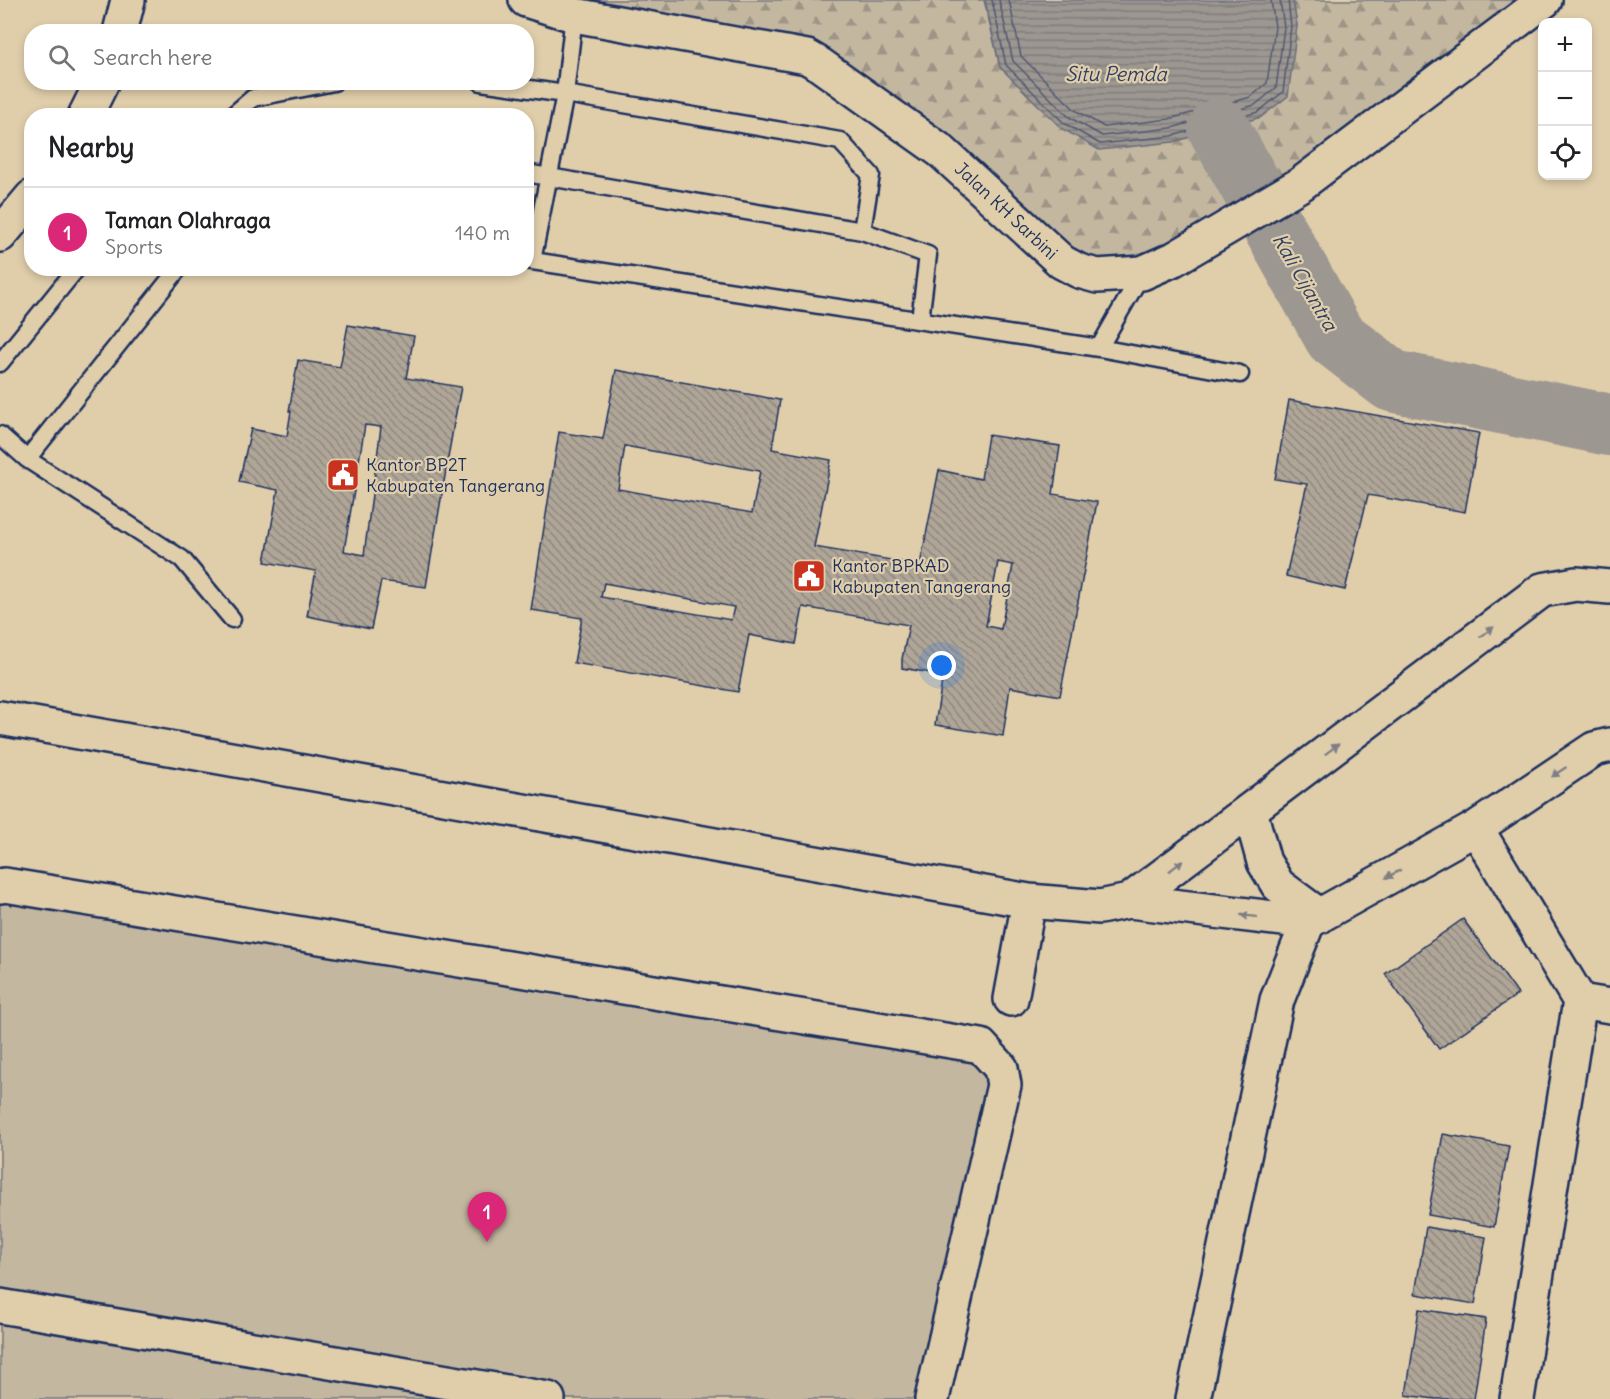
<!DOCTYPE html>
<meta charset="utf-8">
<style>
:root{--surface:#fff;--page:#f2f2f2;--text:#202124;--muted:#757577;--line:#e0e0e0;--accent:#db2777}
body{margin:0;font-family:Delius,sans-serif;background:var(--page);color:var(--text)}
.controls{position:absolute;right:18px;top:18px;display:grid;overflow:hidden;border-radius:12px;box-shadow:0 3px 9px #0003}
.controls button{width:54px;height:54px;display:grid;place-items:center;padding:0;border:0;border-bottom:2px solid var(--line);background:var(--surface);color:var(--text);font:30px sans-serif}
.you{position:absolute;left:942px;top:666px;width:21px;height:21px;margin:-15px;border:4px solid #fff;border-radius:50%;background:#1a73e8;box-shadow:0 0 0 9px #1a73e833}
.badge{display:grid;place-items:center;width:39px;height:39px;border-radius:50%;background:var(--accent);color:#fff;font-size:20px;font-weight:700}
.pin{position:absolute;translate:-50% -50px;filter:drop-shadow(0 2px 3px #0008)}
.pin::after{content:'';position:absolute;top:32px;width:21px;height:18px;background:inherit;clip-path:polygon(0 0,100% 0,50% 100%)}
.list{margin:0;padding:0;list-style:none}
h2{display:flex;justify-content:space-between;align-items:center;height:78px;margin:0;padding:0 24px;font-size:26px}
h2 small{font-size:20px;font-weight:400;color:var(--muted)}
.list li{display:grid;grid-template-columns:39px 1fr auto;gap:18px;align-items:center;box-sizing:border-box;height:90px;padding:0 24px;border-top:2px solid var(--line)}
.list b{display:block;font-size:22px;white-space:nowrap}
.list p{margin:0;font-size:20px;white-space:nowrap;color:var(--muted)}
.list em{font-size:20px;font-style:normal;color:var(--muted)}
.icon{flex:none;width:33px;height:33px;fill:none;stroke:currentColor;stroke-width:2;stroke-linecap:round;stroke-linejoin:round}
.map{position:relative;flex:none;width:1610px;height:1399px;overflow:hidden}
.search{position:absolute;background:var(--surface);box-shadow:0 3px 9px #0003;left:24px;top:24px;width:510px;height:66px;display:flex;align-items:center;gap:15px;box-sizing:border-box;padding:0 21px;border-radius:24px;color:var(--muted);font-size:22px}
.panel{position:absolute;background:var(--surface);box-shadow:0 3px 9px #0003;left:24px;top:108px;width:510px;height:168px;border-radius:24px}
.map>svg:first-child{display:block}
.green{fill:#c3b7a0;stroke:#6f737f;stroke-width:1.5}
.forest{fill:url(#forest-firs);stroke:#6f737f;stroke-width:1.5}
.water{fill:url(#water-rules);stroke:#696d7d;stroke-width:1.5}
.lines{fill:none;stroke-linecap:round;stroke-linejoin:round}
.shore{stroke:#4f5972;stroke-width:1.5}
.river{stroke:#9d9791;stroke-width:62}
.building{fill:url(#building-back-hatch);stroke:#1b2f5e;stroke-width:1.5;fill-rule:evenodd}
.service-casing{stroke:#1b2f5e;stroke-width:21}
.minor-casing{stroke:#1b2f5e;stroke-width:38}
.service{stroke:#e0ceab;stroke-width:16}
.minor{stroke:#e0ceab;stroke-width:33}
.oneway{fill:#7e7e84}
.labels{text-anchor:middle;stroke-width:4.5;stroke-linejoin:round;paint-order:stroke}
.street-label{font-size:18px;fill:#1b2f5e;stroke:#e0ceab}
.poi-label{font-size:18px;fill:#1b2f5e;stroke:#e0ceab;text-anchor:start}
.water-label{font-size:20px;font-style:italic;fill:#2e3f66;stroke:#e0ceab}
</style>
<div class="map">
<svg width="1610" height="1399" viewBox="0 0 1610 1399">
<defs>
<pattern id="forest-firs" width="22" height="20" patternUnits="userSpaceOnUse" patternTransform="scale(1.5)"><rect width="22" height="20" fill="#c3b7a0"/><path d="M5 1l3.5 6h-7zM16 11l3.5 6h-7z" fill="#9e9586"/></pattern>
<pattern id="water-rules" width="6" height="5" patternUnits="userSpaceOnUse" patternTransform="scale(1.5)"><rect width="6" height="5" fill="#9d9791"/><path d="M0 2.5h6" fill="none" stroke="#7f7c7a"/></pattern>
<pattern id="building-back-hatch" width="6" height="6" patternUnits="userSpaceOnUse" patternTransform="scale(1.5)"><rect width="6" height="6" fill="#b0a698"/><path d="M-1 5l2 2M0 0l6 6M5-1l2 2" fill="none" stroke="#8e887f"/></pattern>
</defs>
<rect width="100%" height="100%" fill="#e0ceab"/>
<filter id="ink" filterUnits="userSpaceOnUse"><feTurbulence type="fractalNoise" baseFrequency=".0167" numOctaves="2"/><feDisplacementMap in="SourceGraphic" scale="12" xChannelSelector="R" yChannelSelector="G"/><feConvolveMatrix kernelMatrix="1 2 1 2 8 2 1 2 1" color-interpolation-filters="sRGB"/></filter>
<g filter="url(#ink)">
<path class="green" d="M0 886 963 1043 1004 1085 945 1399H0Z"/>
<path class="forest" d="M526 0H984L1000 67 1173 142 1261 117 1297 26 1293 0H1545L1174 259 1097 276 819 64Z"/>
<path class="water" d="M985 0H1293L1297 26 1288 96 1261 117 1173 142 1099 150 1061 128 1000 67Z"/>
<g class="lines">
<path class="shore" d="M992 0 1006 65 1064 123 1100 144 1172 136 1258 112 1283 92 1291 26 1288 0
M999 0 1013 61 1069 117 1102 136 1171 128 1255 105 1276 88 1284 27 1280 0
M1009 0 1021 56 1075 110 1104 127 1169 119 1251 97 1267 83 1275 27 1271 0"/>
<path class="river" d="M1219 129 1335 337 1392 381 1610 425"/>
</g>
<path class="building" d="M348 325 414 336 406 378 461 387 454 423 426 587 381 581 371 629 307 616 316 571 265 562 278 490 239 482 251 429 287 436 291 411H289L298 360 340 367ZM365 425 381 427 364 555 344 551Z
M616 370 780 400 772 449 831 460 814 547 920 565 939 470 981 479 988 435 1060 446 1053 494 1097 502 1060 696 1010 687 1003 736 935 725 943 675 902 668V659L909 625 803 607 796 644 749 635 738 692 574 663 582 618 531 610 559 432 603 439ZM625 446 760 471 752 513 618 489ZM998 562 1013 565 1001 629 986 626ZM604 583 734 607 731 620 601 597Z
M1289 400 1479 433 1465 512 1368 495 1345 590 1286 576 1307 484 1275 479Z
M1463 919 1518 994 1439 1049 1385 974Z
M1443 1134 1509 1146 1494 1227 1428 1215Z
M1426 1227 1486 1237 1475 1304 1415 1294Z
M1419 1309 1486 1319 1474 1399H1435L1406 1395Z"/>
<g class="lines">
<g class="service-casing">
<path id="service" d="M481 82 565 94 840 141 871 175 862 231
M232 116 253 98 334 82
M526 173 862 231 928 255 920 320
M526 260 1099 348 1142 273
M532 261 565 94 574 15
M179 268 27 459 182 559 232 619
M1099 348 1240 374
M0 363 77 268
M0 435 27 459"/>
</g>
<g class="minor-casing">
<path id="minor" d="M526 0 574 15 807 57 819 64 941 151 1062 262 1079 271 1097 276 1142 273 1174 259 1301 184 1545 0
M120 32 128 0
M85 116 102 82
M0 235 32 197
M0 718 1029 901 1100 907 1129 901 1308 922 1476 828 1594 749 1610 745
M1250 811 1264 862 1278 885 1320 916
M1476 828 1580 1001
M0 886 5 885 981 1046 1001 1068 1004 1085 932 1399
M1129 901 1542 590 1576 584 1610 587
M1011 999 1029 901
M0 1306 548 1399
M1193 1399 1277 1000 1308 922
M1517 1399 1580 1001 1610 1006"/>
</g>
<use href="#service" class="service"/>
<use href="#minor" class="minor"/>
</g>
<defs><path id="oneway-solid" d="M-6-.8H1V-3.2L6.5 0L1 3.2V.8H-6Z" transform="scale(1.5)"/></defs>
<g class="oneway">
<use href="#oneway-solid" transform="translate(1487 632) rotate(-37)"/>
<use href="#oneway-solid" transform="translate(1332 749) rotate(-37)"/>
<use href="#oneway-solid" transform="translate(1559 772) rotate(146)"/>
<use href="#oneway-solid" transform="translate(1176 866) rotate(-37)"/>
<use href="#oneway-solid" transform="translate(1393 874) rotate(151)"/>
<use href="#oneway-solid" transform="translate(1249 916) rotate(-173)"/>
</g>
</g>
<defs>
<g id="civic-square" transform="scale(1.725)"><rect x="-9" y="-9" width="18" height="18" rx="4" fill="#c8321e" stroke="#e0ceab"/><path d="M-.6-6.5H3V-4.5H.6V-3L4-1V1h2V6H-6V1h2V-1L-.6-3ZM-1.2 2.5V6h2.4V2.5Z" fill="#fff"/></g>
</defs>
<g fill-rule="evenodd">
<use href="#civic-square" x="343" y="475"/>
<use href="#civic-square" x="809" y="576"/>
</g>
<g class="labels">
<g class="street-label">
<text transform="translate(1006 211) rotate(43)" y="6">Jalan KH Sarbini</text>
</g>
<g class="poi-label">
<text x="366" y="471">Kantor BP2T<tspan x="366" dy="21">Kabupaten Tangerang</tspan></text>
<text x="832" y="572">Kantor BPKAD<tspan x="832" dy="21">Kabupaten Tangerang</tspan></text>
</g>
<g class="water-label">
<text x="1116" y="81">Situ Pemda</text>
<text transform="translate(1305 282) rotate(60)" y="7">Kali Cijantra</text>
</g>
</g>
</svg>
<div class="controls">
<button>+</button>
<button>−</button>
<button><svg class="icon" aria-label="locate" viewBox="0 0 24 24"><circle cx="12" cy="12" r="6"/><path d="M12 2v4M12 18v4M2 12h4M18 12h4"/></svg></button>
</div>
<div class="you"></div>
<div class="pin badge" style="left:487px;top:1242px">1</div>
<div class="search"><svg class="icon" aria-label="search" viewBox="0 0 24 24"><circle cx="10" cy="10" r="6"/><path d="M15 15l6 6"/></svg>Search here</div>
<section class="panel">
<h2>Nearby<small></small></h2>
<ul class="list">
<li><span class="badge">1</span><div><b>Taman Olahraga</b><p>Sports</p></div><em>140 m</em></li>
</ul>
</section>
</div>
